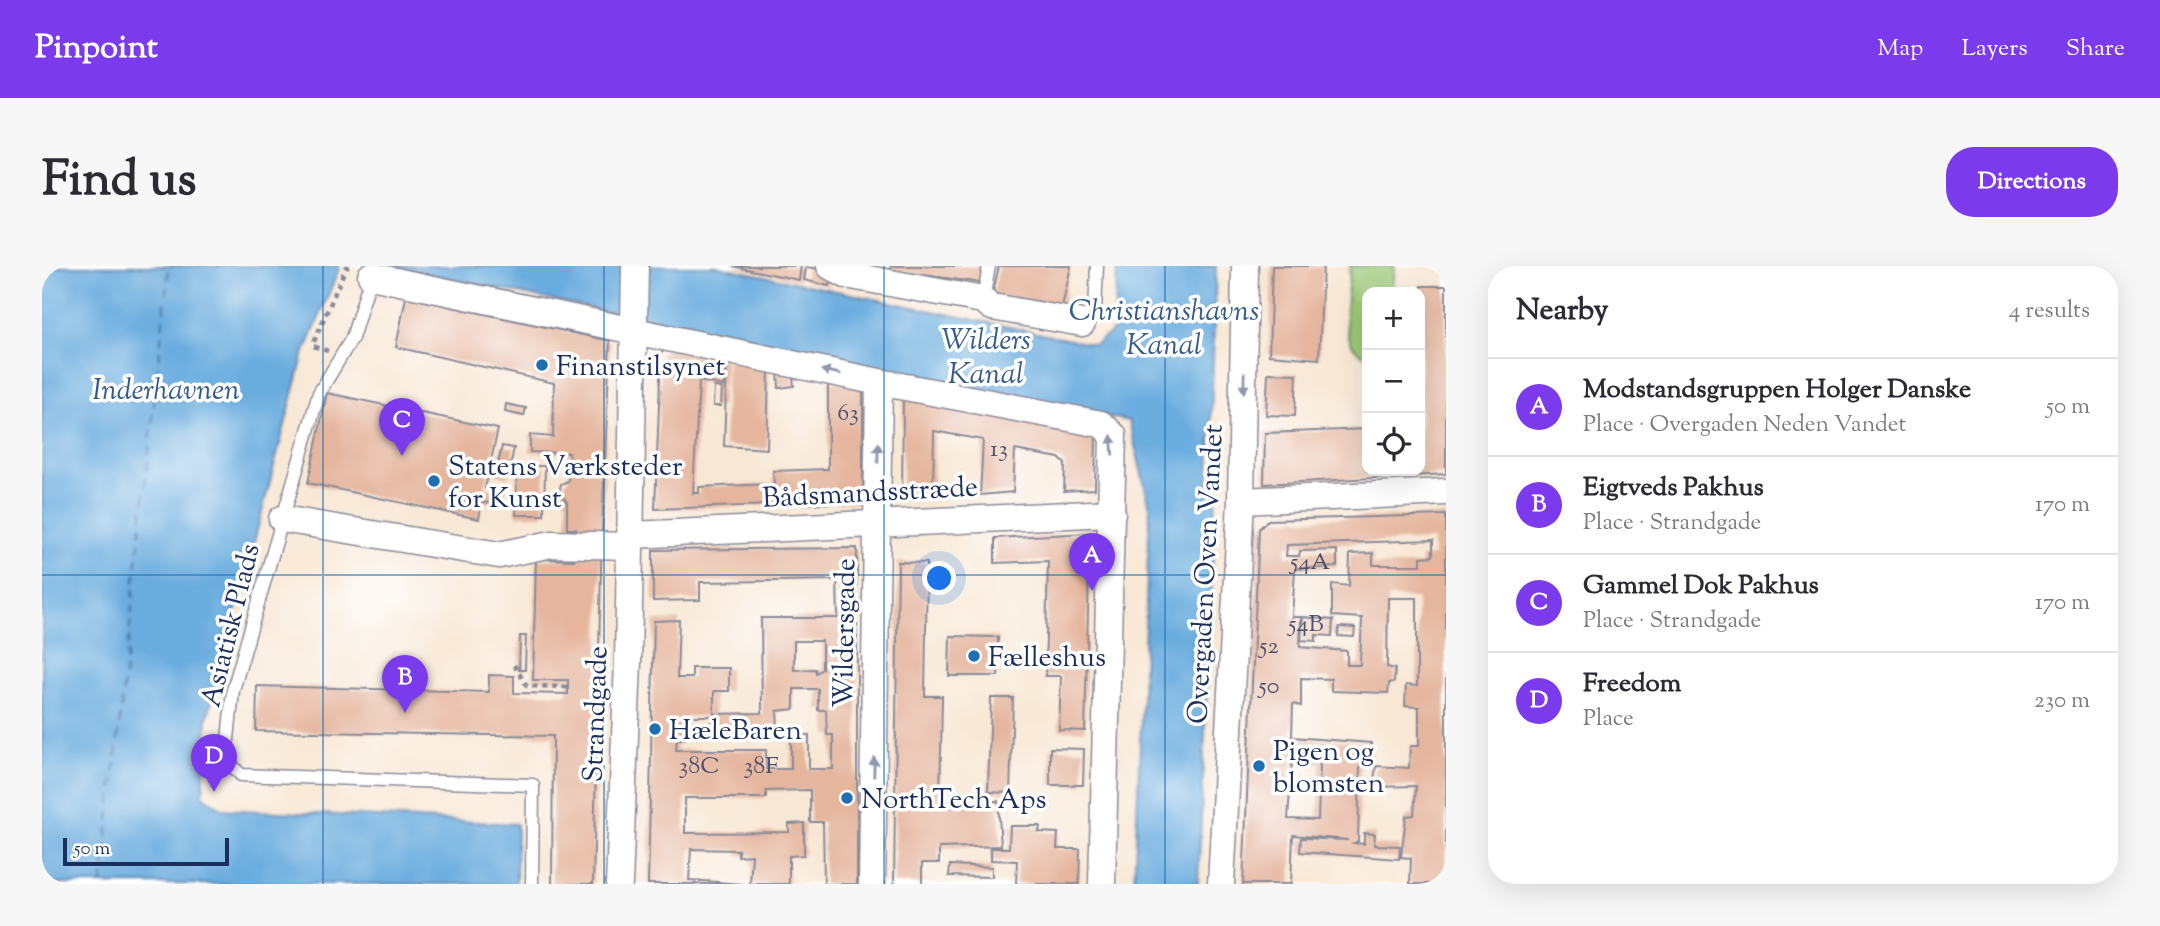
<!DOCTYPE html>
<meta charset="utf-8">
<style>
:root{--surface:#fff;--page:#f7f7f7;--text:#2b2b33;--muted:#7c7c81;--line:#e1e1e2;--accent:#7c3aed}
body{margin:0;font-family:"Sorts Mill Goudy",serif;background:var(--page);color:var(--text)}
.controls{position:absolute;right:21px;top:21px;display:grid;overflow:hidden;border-radius:14px;box-shadow:0 7px 28px #0002}
.controls button{width:63px;height:63px;display:grid;place-items:center;padding:0;border:0;border-bottom:2px solid var(--line);background:var(--surface);color:var(--text);font:35px sans-serif}
.scale{position:absolute;left:21px;bottom:18px;width:166px;box-sizing:border-box;padding-left:7px;border:4px solid #1b2f5e;border-top:0;font-size:19px;line-height:24px;white-space:nowrap;color:#1b2f5e;-webkit-text-stroke:5px #fff;paint-order:stroke}
.you{position:absolute;left:898px;top:313px;width:24px;height:24px;margin:-18px;border:5px solid #fff;border-radius:50%;background:#1a73e8;box-shadow:0 0 0 10px #1a73e833}
.badge{display:grid;place-items:center;width:46px;height:46px;border-radius:50%;background:var(--accent);color:#fff;font-size:23px;font-weight:700}
.pin{position:absolute;translate:-50% -58px;filter:drop-shadow(0 2px 4px #0008)}
.pin::after{content:'';position:absolute;top:37px;width:24px;height:21px;background:inherit;clip-path:polygon(0 0,100% 0,50% 100%)}
.list{margin:0;padding:0;list-style:none}
h2{display:flex;justify-content:space-between;align-items:center;height:91px;margin:0;padding:0 28px;font-size:30px}
h2 small{font-size:23px;font-weight:400;color:var(--muted)}
.list li{display:grid;grid-template-columns:46px 1fr auto;gap:21px;align-items:center;box-sizing:border-box;height:98px;padding:0 28px;border-top:2px solid var(--line)}
.list b{display:block;font-size:26px;white-space:nowrap}
.list p{margin:0;font-size:23px;white-space:nowrap;color:var(--muted)}
.list em{font-size:23px;font-style:normal;color:var(--muted)}
.icon{flex:none;width:38px;height:38px;fill:none;stroke:currentColor;stroke-width:2;stroke-linecap:round;stroke-linejoin:round}
.map{position:relative;flex:none;width:1404px;height:618px;overflow:hidden;border-radius:28px}
header{display:flex;align-items:center;gap:42px;box-sizing:border-box;height:98px;padding:0 35px;background:var(--accent);color:#fff}
header strong{font-size:33px}
nav{display:flex;gap:38px;margin-inline-start:auto;font-size:24px}
.intro{display:flex;align-items:center;justify-content:space-between;box-sizing:border-box;height:168px;padding:0 42px}
h1{margin:0;font-size:49px}
.button{padding:18px 32px;border-radius:28px;background:var(--accent);color:#fff;font-size:24px;font-weight:700}
main{display:flex;gap:42px;padding:0 42px}
aside{flex:1;background:var(--surface);border-radius:28px;box-shadow:0 7px 28px #0002}
.map>svg:first-child{display:block}
.green{fill:#9cc976;stroke:#5c7c6a;stroke-width:2}
.water{fill:#69acde;stroke:#426e9e;stroke-width:2}
.lines{fill:none;stroke-linecap:round;stroke-linejoin:round}
.ferry{stroke:#365b8b;stroke-width:2;stroke-dasharray:9 7;stroke-linecap:butt}
.building{fill:#e5b59d;fill-rule:evenodd}
.service-casing{stroke:#8a8b99;stroke-width:15}
.minor-casing{stroke:#8a8b99;stroke-width:29}
.path{stroke:#8a8b99;stroke-width:4.5;stroke-dasharray:5 5;stroke-linecap:butt}
.service{stroke:#fff;stroke-width:12}
.minor{stroke:#fff;stroke-width:26}
.oneway{fill:#8d97ae}
.grid{fill:none;stroke:#1f6fb2;stroke-width:2;stroke-opacity:0.55}
.poi-dot{fill:#1f6fb2;stroke:#fff;stroke-width:2.5}
.labels{text-anchor:middle;stroke-width:7;stroke-linejoin:round;paint-order:stroke}
.number-label{font-size:24px;fill:#4e506e}
.poi-label{font-size:28px;fill:#1b2f5e;stroke:#fff;text-anchor:start}
.street-label{font-size:28px;fill:#1b2f5e;stroke:#fff}
.water-label{font-size:30px;font-style:italic;fill:#365b8b;stroke:#fff}
</style>
<header>
<strong>Pinpoint</strong>
<nav><a>Map</a><a>Layers</a><a>Share</a></nav>
</header>
<div class="intro"><h1>Find us</h1><a class="button">Directions</a></div>
<main>
<div class="map">
<svg width="1404" height="618" viewBox="0 0 1404 618">
<rect width="100%" height="100%" fill="#fff"/>
<filter id="ink" filterUnits="userSpaceOnUse"><feTurbulence type="fractalNoise" baseFrequency=".0143" numOctaves="2"/><feDisplacementMap in="SourceGraphic" scale="14" xChannelSelector="R" yChannelSelector="G"/><feConvolveMatrix kernelMatrix="1 2 1 2 8 2 1 2 1" color-interpolation-filters="sRGB"/></filter>
<filter id="wash" filterUnits="userSpaceOnUse"><feTurbulence type="fractalNoise" baseFrequency=".00686" numOctaves="4" result="noise"/><feDisplacementMap in="SourceGraphic" scale="28" xChannelSelector="R" yChannelSelector="G"/><feGaussianBlur stdDeviation="1.57" result="paint"/><feColorMatrix in="noise" values="0 0 0 0 0 0 0 0 0 0 0 0 0 0 0 0 0 1.4 0 .05"/><feComposite in="paint" operator="in"/></filter>
<g filter="url(#wash)">
<rect width="100%" height="100%" fill="#f8e7d4"/>
<path class="green" d="M1308 0H1352L1350 26H1325V90C1293 81 1307 25 1308 0Z"/>
<path class="water" d="M0 0H298L261 91 165 453 161 529 180 543 475 558 474 618H0Z
M347 0H675L1053 79 1072 64 1075 0H1174L1167 219 1174 226 1156 618H1092L1108 241 1087 155Z"/>
<g class="lines">
<path class="ferry" d="M60 618 127 0"/>
</g>
<g id="blocks">
<path class="building" d="M690 0H759L757 14Z
M849 0H942L939 17 848 4Z
M957 0H1029L1019 46 950 31Z
M1230 0H1281L1277 93 1227 89Z
M764 1 777 3 789 12 787 20 762 14Z
M1380 20H1404V208L1222 218 1223 167 1325 163V205H1378Z
M364 31 568 75 560 265 551 618H510L511 470 214 465 215 420 447 426V409L472 410V427L526 428V414H491L494 293 532 294 534 263H525V236L517 226 519 218 526 215 527 187 488 186V169L511 171 512 117 354 81Z
M627 82 683 93 682 120 657 115 651 227H657V221L732 218 731 205 786 203V115L821 121V236L613 243 619 87Z
M685 94 727 103 725 183 682 180Z
M750 104 752 120 737 122 736 106Z
M1226 107 1255 108 1253 150 1224 149Z
M672 121 680 122 679 140H671Z
M285 127 456 163 443 222 460 225 458 239 440 236 437 253 266 217Z
M861 129 1054 165 1053 223 1022 225 1023 198 1017 192 973 184 971 226 938 229 941 174 892 165 891 231 860 233Z
M464 138 484 142 482 150 463 146Z
M460 180 472 182 466 211 454 208Z
M475 200H503L502 249H474Z
M1404 249V618H1368L1369 592 1359 591 1364 550 1372 549 1374 520 1331 521 1334 500 1367 502 1368 480H1377V441L1363 440 1364 419 1375 420V332H1346L1345 401 1353 403 1352 416 1347 417 1346 427 1289 425V413L1259 412V440L1251 438 1250 471 1329 477V498H1318L1316 575 1312 577 1322 578V567L1333 568 1332 579 1358 580 1357 593 1258 586 1259 572 1306 574 1251 569 1249 618H1201L1217 263 1226 254ZM1391 274V290L1379 291V299H1331V287L1308 288 1307 320 1290 318V350L1320 352 1318 399H1305V385L1258 381 1259 351H1250L1253 303 1295 301V284L1258 285 1257 290H1244L1245 279ZM1250 495 1278 497 1276 554 1246 553Z
M1048 267 1043 465 1017 464 1019 410H1003L1006 295 953 297V272Z
M815 282V618H782L781 556H768V524L724 525V532H643V567L747 566V558L762 557V589L747 590V618H708L710 589 696 590V584L649 583 647 614 703 618H606L612 355 637 354 635 412H650V402H687V425H672V448L720 447 719 352H796L795 314 658 316V334L611 335V284ZM752 375H780V403L774 407 773 403 752 404ZM752 423H776V444H784L785 469H791V503H767V469H749V503H724V484H634L635 473H644V450H669V466L736 461 735 445 752 443Z
M856 296 885 297 883 430H900L898 536 956 535 959 580 897 582V597H880V618H852Z
M1261 351 1291 354 1290 370 1274 369V375L1259 374Z
M1297 361 1313 362 1312 371 1296 370Z
M478 370H484L483 404H477Z
M908 370 956 371V410H907Z
M949 432H971L968 527 946 526Z
M1008 482 1042 483 1041 519H1008Z
M968 560H998L997 566 1016 567 1015 583H1038L1037 618H974L975 595 949 594V582H967Z
M908 599 950 601V611L907 610Z"/>
</g>
</g>
<g filter="url(#ink)">
<use href="#blocks" fill-opacity="0" stroke="#8a8b99" stroke-width="2"/>
<g class="lines">
<g class="service-casing">
<path id="service" d="M329 10 310 72 277 127 191 424 184 493 199 509 491 519 490 618
M941 34 947 0
M1040 57 1053 44 1055 0"/>
</g>
<g class="minor-casing">
<path id="minor" d="M788 0 804 9 941 34 950 41 1040 57
M329 10 837 116 1059 158 1071 169 1060 618
M1199 235 1404 226
M240 253 457 289 510 278 588 280
M589 269 1070 247
M577 618 586 396 593 0
M830 618 837 116
M1179 618 1199 235 1203 0"/>
</g>
<path class="path" d="M286 85 271 80 272 76 304 1 310 2
M472 399 485 420 526 421"/>
<use href="#service" class="service"/>
<use href="#minor" class="minor"/>
</g>
<defs><path id="oneway-solid" d="M-6-.8H1V-3.2L6.5 0L1 3.2V.8H-6Z" transform="scale(1.75)"/></defs>
<g class="oneway">
<use href="#oneway-solid" transform="translate(789 106) rotate(-169)"/>
<use href="#oneway-solid" transform="translate(1202 117) rotate(91)"/>
<use href="#oneway-solid" transform="translate(1070 179) rotate(-94)"/>
<use href="#oneway-solid" transform="translate(836 187) rotate(-89)"/>
<use href="#oneway-solid" transform="translate(832 501) rotate(-89)"/>
</g>
</g>
<path class="grid" d="M281 0V618M562 0V618M842 0V618M1123 0V618M0 309H1404"/>
<g class="poi-dot">
<circle cx="500" cy="99" r="7"/>
<circle cx="392" cy="215" r="7"/>
<circle cx="932" cy="390" r="7"/>
<circle cx="613" cy="463" r="7"/>
<circle cx="1217" cy="500" r="7"/>
<circle cx="805" cy="532" r="7"/>
</g>
<g class="labels">
<g class="number-label">
<text x="806" y="154">63</text>
<text x="957" y="190">13</text>
<text x="1268" y="303">54A</text>
<text x="1264" y="365">54B</text>
<text x="1227" y="387">52</text>
<text x="1227" y="427">50</text>
<text x="657" y="507">38C</text>
<text x="719" y="507">38F</text>
</g>
<g class="poi-label">
<text x="514" y="109">Finanstilsynet</text>
<text x="406" y="209">Statens Værksteder<tspan x="406" dy="32">for Kunst</tspan></text>
<text x="946" y="400">Fælleshus</text>
<text x="627" y="473">HæleBaren</text>
<text x="1231" y="494">Pigen og<tspan x="1231" dy="32">blomsten</tspan></text>
<text x="819" y="542">NorthTech Aps</text>
</g>
<g class="street-label">
<text transform="translate(828 225) rotate(-3)" y="10">Bådsmandsstræde</text>
<text transform="translate(1162 308) rotate(-87)" y="10">Overgaden Oven Vandet</text>
<text transform="translate(187 359) rotate(-76)" y="10">Asiatisk Plads</text>
<text transform="translate(801 367) rotate(-89)" y="10">Wildersgade</text>
<text transform="translate(552 448) rotate(-88)" y="10">Strandgade</text>
</g>
<g class="water-label">
<text x="1122" y="54">Christianshavns<tspan x="1122" dy="34">Kanal</tspan></text>
<text x="944" y="83">Wilders<tspan x="944" dy="34">Kanal</tspan></text>
<text x="124" y="133">Inderhavnen</text>
</g>
</g>
</svg>
<div class="controls">
<button>+</button>
<button>−</button>
<button><svg class="icon" aria-label="locate" viewBox="0 0 24 24"><circle cx="12" cy="12" r="6"/><path d="M12 2v4M12 18v4M2 12h4M18 12h4"/></svg></button>
</div>
<div class="scale">50 m</div>
<div class="you"></div>
<div class="pin badge" style="left:1050px;top:325px">A</div>
<div class="pin badge" style="left:363px;top:447px">B</div>
<div class="pin badge" style="left:360px;top:190px">C</div>
<div class="pin badge" style="left:172px;top:526px">D</div>
</div>
<aside>
<h2>Nearby<small>4 results</small></h2>
<ul class="list">
<li><span class="badge">A</span><div><b>Modstandsgruppen Holger Danske</b><p>Place · Overgaden Neden Vandet</p></div><em>50 m</em></li>
<li><span class="badge">B</span><div><b>Eigtveds Pakhus</b><p>Place · Strandgade</p></div><em>170 m</em></li>
<li><span class="badge">C</span><div><b>Gammel Dok Pakhus</b><p>Place · Strandgade</p></div><em>170 m</em></li>
<li><span class="badge">D</span><div><b>Freedom</b><p>Place</p></div><em>230 m</em></li>
</ul>
</aside>
</main>
